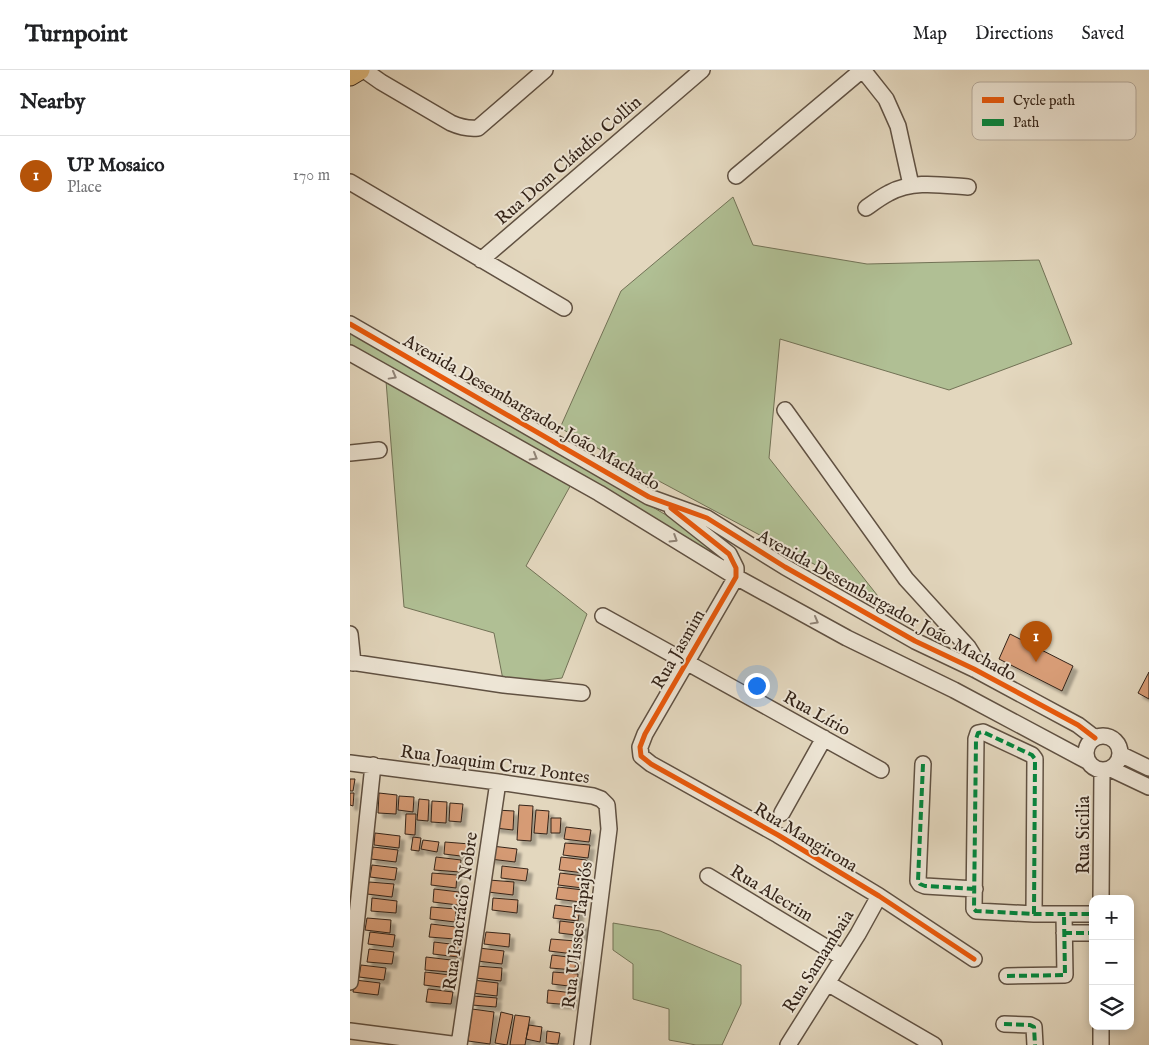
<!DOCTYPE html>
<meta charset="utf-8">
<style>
:root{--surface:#fff;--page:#f2f2f2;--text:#202124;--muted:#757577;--line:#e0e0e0;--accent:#b45309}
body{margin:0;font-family:"IM FELL English",serif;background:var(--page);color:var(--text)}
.controls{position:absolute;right:15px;bottom:15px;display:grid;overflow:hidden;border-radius:10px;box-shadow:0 2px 8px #0003}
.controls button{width:45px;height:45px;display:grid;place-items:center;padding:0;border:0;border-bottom:1px solid var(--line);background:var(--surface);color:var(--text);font:25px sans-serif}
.you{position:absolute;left:406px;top:615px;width:18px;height:18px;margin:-12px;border:4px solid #fff;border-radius:50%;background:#1a73e8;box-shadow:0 0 0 8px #1a73e833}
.badge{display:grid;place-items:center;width:32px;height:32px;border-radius:50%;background:var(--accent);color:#fff;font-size:16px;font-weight:700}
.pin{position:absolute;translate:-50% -41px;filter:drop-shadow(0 1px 2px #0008)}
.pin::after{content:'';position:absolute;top:26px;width:18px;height:15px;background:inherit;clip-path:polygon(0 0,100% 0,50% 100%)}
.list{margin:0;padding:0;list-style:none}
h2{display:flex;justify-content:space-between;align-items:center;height:65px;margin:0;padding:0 20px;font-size:21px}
h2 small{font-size:16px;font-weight:400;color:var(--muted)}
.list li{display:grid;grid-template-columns:32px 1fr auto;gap:15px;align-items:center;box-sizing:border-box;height:80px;padding:0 20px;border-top:1px solid var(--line)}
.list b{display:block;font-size:19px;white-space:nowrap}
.list p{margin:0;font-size:16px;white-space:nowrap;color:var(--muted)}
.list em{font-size:16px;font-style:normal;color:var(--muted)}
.icon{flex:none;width:28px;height:28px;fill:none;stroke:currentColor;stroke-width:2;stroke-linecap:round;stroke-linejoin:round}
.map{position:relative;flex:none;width:799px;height:975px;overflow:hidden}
header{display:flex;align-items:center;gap:30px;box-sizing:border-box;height:70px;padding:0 25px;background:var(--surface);border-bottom:1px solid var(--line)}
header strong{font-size:24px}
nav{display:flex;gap:28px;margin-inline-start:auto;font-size:18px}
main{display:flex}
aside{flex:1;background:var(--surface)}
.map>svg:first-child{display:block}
.green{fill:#b0bf94;stroke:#727256}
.building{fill:#d79c76;stroke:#342419;filter:url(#shadow)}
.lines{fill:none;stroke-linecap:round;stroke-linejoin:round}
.minor-casing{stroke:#605142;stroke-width:18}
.major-casing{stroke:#342419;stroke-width:21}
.minor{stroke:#ede5d5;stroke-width:15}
.major{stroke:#e2bc7f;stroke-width:19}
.quiet{stroke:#00873e;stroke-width:4;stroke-dasharray:8 4;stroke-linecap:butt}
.cycleway-casing{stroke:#ede5d5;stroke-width:8}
.cycleway{stroke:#e8590c;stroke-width:5}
.oneway{stroke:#908477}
.labels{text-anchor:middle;stroke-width:4;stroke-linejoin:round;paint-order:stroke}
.street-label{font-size:18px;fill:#342419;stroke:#ede5d5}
.key{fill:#ede5d5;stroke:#b6ab9d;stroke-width:1}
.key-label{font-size:14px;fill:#342419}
</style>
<header>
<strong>Turnpoint</strong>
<nav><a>Map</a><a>Directions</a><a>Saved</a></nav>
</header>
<main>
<aside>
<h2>Nearby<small></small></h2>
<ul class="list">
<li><span class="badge">1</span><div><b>UP Mosaico</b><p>Place</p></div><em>170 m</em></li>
</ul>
</aside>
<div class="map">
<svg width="799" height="975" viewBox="0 0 799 975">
<defs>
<filter id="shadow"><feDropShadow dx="4.5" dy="4.5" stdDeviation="1" flood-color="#0004"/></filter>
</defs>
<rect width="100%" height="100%" fill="#e3d7be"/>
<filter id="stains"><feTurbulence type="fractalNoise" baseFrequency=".004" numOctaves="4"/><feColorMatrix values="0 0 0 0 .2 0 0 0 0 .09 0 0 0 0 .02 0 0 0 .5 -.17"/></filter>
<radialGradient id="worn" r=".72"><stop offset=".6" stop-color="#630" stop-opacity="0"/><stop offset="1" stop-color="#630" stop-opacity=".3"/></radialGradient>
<path class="green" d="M383 127 403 175 517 194 689 190 722 274 599 320 430 269 419 388 531 530 210 358 271 221Z
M0 258 360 471 368 486 0 275Z
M36 311 223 411 176 496 237 544 212 608 154 615 144 563 54 537Z
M263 853 310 861 391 895V934L372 975H346L319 970V939L283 929V894L263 880Z"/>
<path class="building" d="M660 564 723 596 712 621 649 589Z
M799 602V629L788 623Z
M0 709H5L3 721H0Z
M0 723H4L3 736 0 735Z
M29 723 47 725 46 744 28 743Z
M49 726 64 727 63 742 48 740Z
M69 729 79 730 78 751 67 750Z
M82 731 97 732 96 753 81 752Z
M100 733 113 734 111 752 99 751Z
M169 735 183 736 181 771 167 770Z
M146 740 164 741 163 760 145 758Z
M186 740 199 741 197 764 184 763Z
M56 744H66L65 765 55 764Z
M201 748H211L210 763H201Z
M216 757 241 760 239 772 214 769Z
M25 763 50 766 49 778 24 775Z
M63 767 71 768 69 781 61 780Z
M73 770 89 772 87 782 71 779Z
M95 772 120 774 119 787 94 784Z
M215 773 240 775 238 788 213 785Z
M142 776 167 779 165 792 140 789Z
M23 777 48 780 46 792 21 789Z
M86 787 111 790 110 802 84 800Z
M211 787 236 790 234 803 209 800Z
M22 795 47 798 45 810 20 807Z
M152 796 178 799 176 811 151 808Z
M82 803 107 805 106 818 81 815Z
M210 803 234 806 233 818 208 815Z
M139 810 164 812 163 825 138 822Z
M19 812 44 814 42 827 17 824Z
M208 817 233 820 231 832 206 829Z
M84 819 109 822 108 835 83 832Z
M22 828 47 831 46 843 21 841Z
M143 828 168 830 167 843 142 840Z
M205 835 230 838 228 851 203 848Z
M81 837 106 839 105 852 80 849Z
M17 848 41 850 40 863 15 860Z
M210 851 235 854 234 866 209 863Z
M81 854 106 857 105 869 79 867Z
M20 862 45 865 43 877 18 874Z
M136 862 160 864 159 877 134 874Z
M201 869 226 871 224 884 199 881Z
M84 872 109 875 108 887 83 884Z
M129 878 154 881 152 894 127 891Z
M19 879 44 882 42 894 17 892Z
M202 885 226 888 225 900 200 898Z
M76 887 101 890 100 902 75 900Z
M11 895 36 898 34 910 9 907Z
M127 896 152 898 151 911 126 908Z
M75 902 100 905 99 918 74 915Z
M203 902 228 904 227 917 202 914Z
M5 910 30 913 28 925 3 922Z
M123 910 148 913 147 926 122 923Z
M78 919 103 922 101 934 76 932Z
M198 920 223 923 222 935 197 933Z
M123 926 147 928 146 937 122 935Z
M122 939 144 942 140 974 118 971Z
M151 942 163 945 157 975 145 973Z
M165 945 180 947 175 975H160Z
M179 955 192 957 190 972 176 969Z
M197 961 210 963 208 974 196 973Z"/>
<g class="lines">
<g class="minor-casing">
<path id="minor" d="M14 0 31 12 101 53C110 57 118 59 128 58L195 0
M513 0 536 29 548 56 561 115
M386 106 512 0
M0 112 214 238
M516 138C523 133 531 127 539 123 563 110 591 115 618 117
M131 190 352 0
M0 254 299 427 357 448 435 497 565 571 624 599 728 655 745 668
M0 283 249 423 386 507 497 568 604 620 737 691
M435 340 556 509 618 577 623 585 624 599
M0 383 29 380
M322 439 379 484 386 498V507L295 664 290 677 291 686 301 694 428 765 529 826 624 889
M253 546 531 700
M0 564 3 593
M0 592 154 615 232 623
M736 683a17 17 0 1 1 34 0a17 17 0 1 1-34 0Z
M770 684 799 698
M0 693 148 712 243 726 251 729 257 735 259 759 232 975
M573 694 568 811 570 814 575 816 625 819
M761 699 799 717
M432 743 474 668
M358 806 492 887
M751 829 752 701
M684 844 685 689 682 685 633 662 628 663 626 669 624 839 626 841 684 844H743
M714 863H743
M657 906 715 905 714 845
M0 912 23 695
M477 913 584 975
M654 954 680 955 684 957 685 975
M751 956V975
M0 961 109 975
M109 975 148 712
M438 975 508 864 529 826"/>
</g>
<g class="major-casing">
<path id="major" d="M0 6 10 0"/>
</g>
<use href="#minor" class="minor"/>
<use href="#major" class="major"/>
<path class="quiet" d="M573 694 568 811 570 814 575 816 625 819
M684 844 685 689 682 685 633 662 628 663 626 669 624 839 626 841 684 844H743
M714 863H743
M657 906 715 905 714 845
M654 954 680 955 684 957 685 975"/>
<g class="cycleway-casing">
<path id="cycleway" d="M0 254 299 427 357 448 435 497 565 571 624 599 728 655 745 668
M321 438 379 484 386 498V507L295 664 290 677 291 686 301 694 428 765 529 826 624 889"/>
</g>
<use href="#cycleway" class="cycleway"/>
</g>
<defs><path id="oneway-chevron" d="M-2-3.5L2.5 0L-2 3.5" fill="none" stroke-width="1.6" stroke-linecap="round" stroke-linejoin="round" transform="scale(1.25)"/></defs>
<g class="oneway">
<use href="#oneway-chevron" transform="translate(43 306) rotate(29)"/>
<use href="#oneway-chevron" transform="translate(184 387) rotate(30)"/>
<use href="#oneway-chevron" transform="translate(324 469) rotate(32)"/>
<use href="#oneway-chevron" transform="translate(465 551) rotate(29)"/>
</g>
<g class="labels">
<g class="street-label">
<text transform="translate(218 90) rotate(-41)" y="6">Rua Dom Cláudio Collin</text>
<text transform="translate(182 342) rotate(30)" y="6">Avenida Desembargador João Machado</text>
<text transform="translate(537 535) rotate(29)" y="6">Avenida Desembargador João Machado</text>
<text transform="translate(328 579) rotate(-60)" y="6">Rua Jasmim</text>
<text transform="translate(467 643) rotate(29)" y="6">Rua Lírio</text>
<text transform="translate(145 694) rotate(8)" y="6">Rua Joaquim Cruz Pontes</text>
<text transform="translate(733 765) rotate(-90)" y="6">Rua Sicilia</text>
<text transform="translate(456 767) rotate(31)" y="6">Rua Mangirona</text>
<text transform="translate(422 823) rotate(31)" y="6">Rua Alecrim</text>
<text transform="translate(110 841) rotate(-82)" y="6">Rua Pancrácio Nobre</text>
<text transform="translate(227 865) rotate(-83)" y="6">Rua Ulisses Tapajós</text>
<text transform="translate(468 891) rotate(-58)" y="6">Rua Samambaia</text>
</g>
</g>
<rect x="622" y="12" width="164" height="58" rx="8" class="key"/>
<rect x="632" y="27" width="22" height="6" fill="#e8590c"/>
<rect x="632" y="49" width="22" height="7" fill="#00873e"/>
<g class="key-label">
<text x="663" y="35">Cycle path</text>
<text x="663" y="57">Path</text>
</g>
<rect width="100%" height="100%" filter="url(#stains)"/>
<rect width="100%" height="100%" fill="url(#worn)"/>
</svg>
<div class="controls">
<button>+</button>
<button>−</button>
<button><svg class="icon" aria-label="layers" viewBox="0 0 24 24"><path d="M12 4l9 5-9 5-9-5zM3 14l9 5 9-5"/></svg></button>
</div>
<div class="you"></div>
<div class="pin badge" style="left:686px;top:592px">1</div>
</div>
</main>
